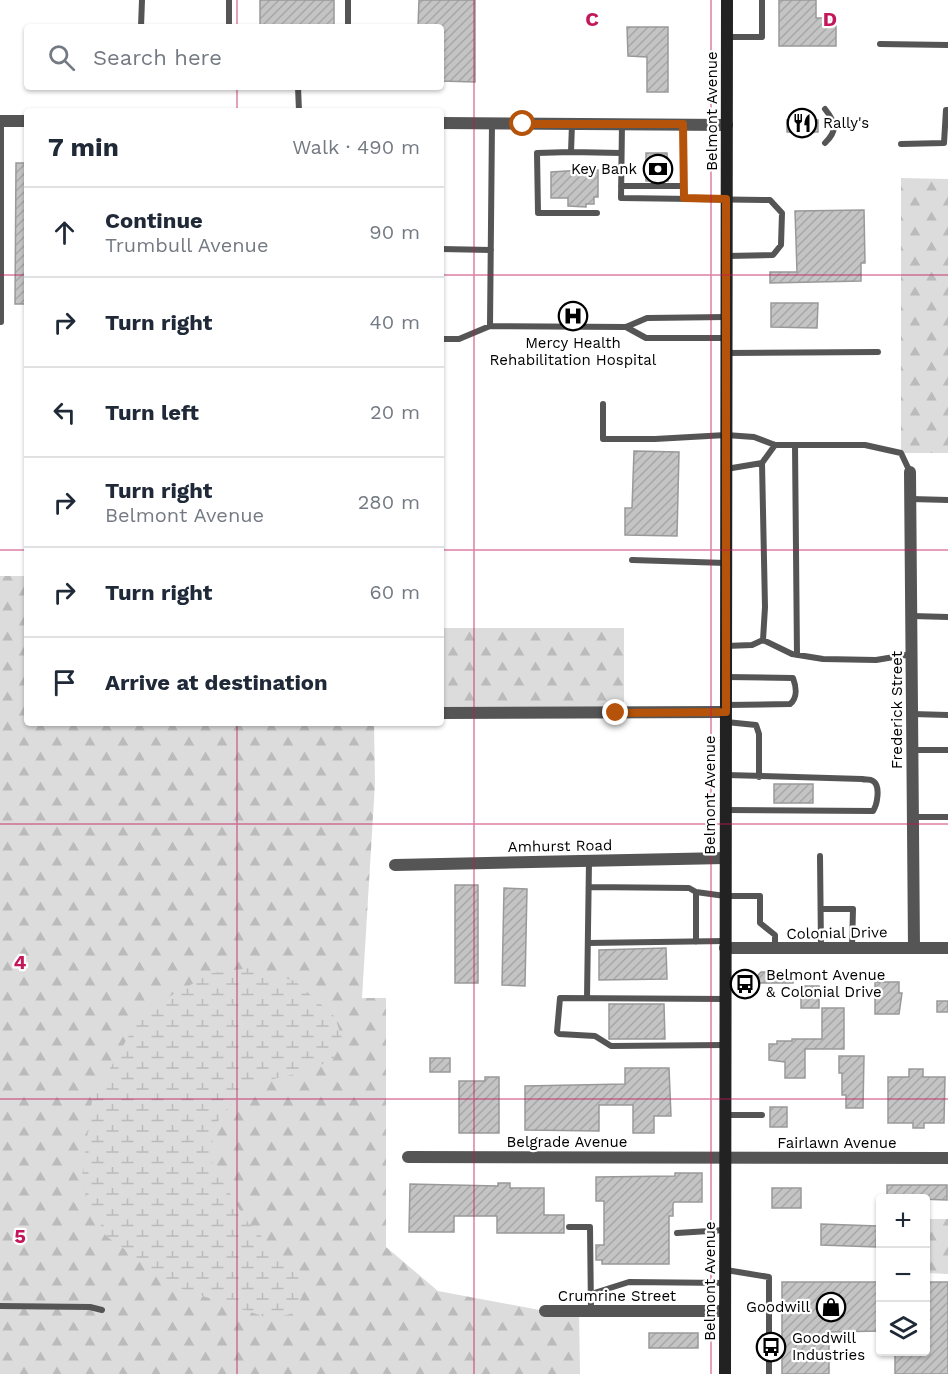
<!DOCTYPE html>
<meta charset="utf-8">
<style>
:root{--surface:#fff;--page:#f2f2f3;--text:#1f2937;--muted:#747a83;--line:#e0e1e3}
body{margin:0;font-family:"Work Sans",sans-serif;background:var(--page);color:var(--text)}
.controls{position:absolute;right:18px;bottom:18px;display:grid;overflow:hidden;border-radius:6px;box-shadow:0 2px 4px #0004}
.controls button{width:54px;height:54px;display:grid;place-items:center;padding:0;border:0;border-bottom:2px solid var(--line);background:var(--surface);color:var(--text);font:30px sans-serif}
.stop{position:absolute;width:18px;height:18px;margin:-14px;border:4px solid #b45309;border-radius:50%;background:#fff}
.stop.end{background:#b45309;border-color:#fff;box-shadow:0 2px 6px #0008}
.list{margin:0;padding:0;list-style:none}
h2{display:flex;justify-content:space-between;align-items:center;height:78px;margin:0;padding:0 24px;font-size:26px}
h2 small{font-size:20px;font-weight:400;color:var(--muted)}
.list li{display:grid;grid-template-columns:39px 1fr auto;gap:18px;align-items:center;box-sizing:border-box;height:90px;padding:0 24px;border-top:2px solid var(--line)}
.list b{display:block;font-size:22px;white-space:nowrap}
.list p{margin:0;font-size:20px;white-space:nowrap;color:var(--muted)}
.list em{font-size:20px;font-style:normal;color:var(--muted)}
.icon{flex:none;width:33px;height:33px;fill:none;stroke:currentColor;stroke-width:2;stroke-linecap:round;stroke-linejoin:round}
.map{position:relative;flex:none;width:948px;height:1374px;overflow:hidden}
.search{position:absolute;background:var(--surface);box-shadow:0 2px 4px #0004;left:24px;top:24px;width:420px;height:66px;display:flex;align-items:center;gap:15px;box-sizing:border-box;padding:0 21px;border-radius:6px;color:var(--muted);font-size:22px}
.panel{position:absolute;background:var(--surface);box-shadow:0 2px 4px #0004;left:24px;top:108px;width:420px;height:618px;border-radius:6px}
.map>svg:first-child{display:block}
.forest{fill:url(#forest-firs)}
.wetland{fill:url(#wetland-marsh)}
.building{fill:url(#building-hatch);stroke:#999;stroke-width:1.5}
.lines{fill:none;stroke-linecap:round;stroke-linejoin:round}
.service{stroke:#555;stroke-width:6}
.minor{stroke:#555;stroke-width:12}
.tertiary{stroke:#555;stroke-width:12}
.secondary{stroke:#222;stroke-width:12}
.route{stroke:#b45309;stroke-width:8}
.grid{fill:none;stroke:#c2185b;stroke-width:1.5;stroke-opacity:0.55}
.labels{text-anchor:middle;stroke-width:4.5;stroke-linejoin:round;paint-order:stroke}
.street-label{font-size:15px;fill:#000;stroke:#fff}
.poi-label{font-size:15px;fill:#000;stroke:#fff;text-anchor:start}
.grid-label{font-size:20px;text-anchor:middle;font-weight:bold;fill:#c2185b;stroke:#fff;stroke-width:4.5;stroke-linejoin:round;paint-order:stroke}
</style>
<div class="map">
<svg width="948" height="1374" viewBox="0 0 948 1374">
<defs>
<pattern id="forest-firs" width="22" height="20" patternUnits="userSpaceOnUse" patternTransform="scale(1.5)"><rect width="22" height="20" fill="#dcdcdc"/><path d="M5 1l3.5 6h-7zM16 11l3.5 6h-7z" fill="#bbb"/></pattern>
<pattern id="wetland-marsh" width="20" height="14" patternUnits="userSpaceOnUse" patternTransform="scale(1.5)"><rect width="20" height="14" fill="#dcdcdc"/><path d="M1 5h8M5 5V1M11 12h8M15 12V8" fill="none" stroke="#bbb"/></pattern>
<pattern id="building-hatch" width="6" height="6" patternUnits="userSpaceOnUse" patternTransform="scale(1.5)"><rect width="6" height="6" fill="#c4c4c4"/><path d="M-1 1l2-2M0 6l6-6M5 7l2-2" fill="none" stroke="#a7a7a7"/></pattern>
</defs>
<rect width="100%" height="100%" fill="#fff"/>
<path class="forest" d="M901 178 948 179V453H901Z
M0 576H27V723H374L375 783 362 998H386V1247L438 1291 545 1311H579L580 1374H0Z
M441 628H624V713H441Z
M926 1219H948V1274L926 1273Z"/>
<path class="wetland" d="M250 968 295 981 335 1017 342 1038 333 1060 303 1072 248 1085 213 1127 212 1163 245 1219 298 1275 302 1296 294 1313 271 1319 179 1288 106 1236 81 1184 92 1100 143 1011 212 973Z"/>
<path class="building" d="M260 0H334V27H260Z
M419 0H475V82L441 81V27H418Z
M779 0H816V18H836V46H779Z
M627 27H668V92H647V57L628 56Z
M787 120H818V132H787Z
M646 153H667L668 164H670L668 181H646Z
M16 163H27V304H15Z
M583 170H598V197H594V204H586V207L568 206V198H551V172Z
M864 210 865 263H861V281L770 283V272H797L795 211Z
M771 303H818L817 328 771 327Z
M634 451 679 452 677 536 625 535V508H632Z
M774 784H813V803H774Z
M455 885H478V983H455Z
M504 888 527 889 525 986 502 985Z
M666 948 667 979 599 980V950Z
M761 972H793V983H758V975Z
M875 982H899V993H902L899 1014H875Z
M801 986H819V1008H801Z
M937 1001H948V1012H937Z
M609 1004H664L665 1039H609Z
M822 1008H844V1049H805V1078H785V1062L769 1060V1044H777V1041H792V1039H822Z
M839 1056H864L863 1108H846V1095H842V1073H839Z
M430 1058H450V1072H430Z
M625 1068H669L671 1116H654V1133H633V1105H599V1131L525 1130V1086L625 1084Z
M909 1069H923V1077H945L944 1123H924V1128H913V1123H888V1077H909Z
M485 1077H499V1133H459V1081H485Z
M770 1107H787V1127H770Z
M675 1173H702V1202H674L673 1204V1216H669V1264H602V1260H596V1245H604V1201H596V1177L675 1176Z
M498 1183H510V1188H544V1215H564V1233H497V1216H454V1232H409L410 1184 498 1186Z
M887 1185H947V1200L887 1198Z
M772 1188H801V1208H772Z
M821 1224 877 1226 876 1247 821 1245Z
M782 1282H880V1331L829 1332V1374H782Z
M926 1282H948V1374H895V1352H926Z
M649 1333H698V1348H649Z"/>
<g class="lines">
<path class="service" d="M229 0V27
M348 0V27
M141 27 142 0
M727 37H762V0
M880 44 948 45
M298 87 299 111
M572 124 571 152 621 153
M622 124 621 198 770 200 782 213 781 245 773 255 727 256
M683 125 684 198
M825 143C838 130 836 123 825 109
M901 144 944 143 946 110H948
M571 152 537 153 538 213H597
M621 186H684
M441 249 491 250
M1 322V121
M490 326 492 123
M626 327 646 338H726
M441 339H459L490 326 626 327 647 318 726 317
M727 353 878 352
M603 404V439H655L726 435 754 437 775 445H865L901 453 910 472
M795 445 797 655
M726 469 762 463 775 445
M911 499 948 500
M632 560 726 563
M912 616 948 617
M763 640 792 654 823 659 876 660 912 654
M726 646 752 645 763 640 765 607 762 463
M726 677 793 678C796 686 798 698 790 704L726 705
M912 714 948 715
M726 722 756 725 759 734V777
M913 750H948
M726 810 873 811C877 805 881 786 873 781 870 779 866 780 862 779L726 775
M913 817H948
M820 856 821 948
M589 887 689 888 696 892
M821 909H853L852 948
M696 942V892L725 896H760V923L775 935V948
M588 943 725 941
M587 998 589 861
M725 999 560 998 557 1032 559 1034 595 1036 611 1046 725 1045
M725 1115H762
M569 1227H590L591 1311
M677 1233 725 1230
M726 1270 769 1277V1374
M591 1294 629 1282 725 1283
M0 1306 90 1307 102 1310"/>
<path class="minor" d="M910 472 914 947
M441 713 725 712
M395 865 725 858
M408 1157 948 1158
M545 1311H725"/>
<path class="tertiary" d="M0 121H27
M441 123 727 125
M725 948H948"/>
<path class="secondary" d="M725 1374 727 0"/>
</g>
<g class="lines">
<path class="route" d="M523 124H683L684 198 726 199V712L616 713"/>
</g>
<path class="grid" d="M237 0V27M474 0V1374M711 0V1374M237 87V111M0 275H27M441 275H948M0 550H27M441 550H948M237 723V1374M0 824H948M0 1099H948"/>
<defs>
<g id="restaurant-ring" transform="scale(1.5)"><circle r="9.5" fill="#fff" stroke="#000" stroke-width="1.5"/><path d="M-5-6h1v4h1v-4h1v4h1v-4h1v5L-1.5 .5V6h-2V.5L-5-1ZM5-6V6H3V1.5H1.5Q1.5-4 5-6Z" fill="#000"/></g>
<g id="bank-ring" transform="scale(1.5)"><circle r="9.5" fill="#fff" stroke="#000" stroke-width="1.5"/><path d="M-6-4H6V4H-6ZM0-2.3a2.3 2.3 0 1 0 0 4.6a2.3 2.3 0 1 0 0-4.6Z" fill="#000"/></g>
<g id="hospital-ring" transform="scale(1.5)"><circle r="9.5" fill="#fff" stroke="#000" stroke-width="1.5"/><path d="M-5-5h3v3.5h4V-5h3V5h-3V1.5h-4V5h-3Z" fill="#000"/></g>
<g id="bus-ring" transform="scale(1.5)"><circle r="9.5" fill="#fff" stroke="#000" stroke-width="1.5"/><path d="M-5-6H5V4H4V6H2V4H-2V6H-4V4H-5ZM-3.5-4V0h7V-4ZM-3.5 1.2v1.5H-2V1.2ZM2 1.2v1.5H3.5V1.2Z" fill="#000"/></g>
<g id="shop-ring" transform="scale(1.5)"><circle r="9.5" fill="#fff" stroke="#000" stroke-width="1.5"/><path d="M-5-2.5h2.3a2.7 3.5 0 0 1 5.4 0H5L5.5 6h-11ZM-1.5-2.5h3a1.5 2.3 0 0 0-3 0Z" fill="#000"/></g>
</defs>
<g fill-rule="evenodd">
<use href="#restaurant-ring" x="802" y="123"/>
<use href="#bank-ring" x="658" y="169"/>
<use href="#hospital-ring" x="573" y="316"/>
<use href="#bus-ring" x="745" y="984"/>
<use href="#shop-ring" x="831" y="1307"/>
<use href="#bus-ring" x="771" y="1347"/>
</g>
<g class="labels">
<g class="street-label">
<text transform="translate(712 111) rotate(-90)" y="5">Belmont Avenue</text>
<text transform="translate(897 710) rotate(-90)" y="5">Frederick Street</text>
<text transform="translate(710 795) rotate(-90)" y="5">Belmont Avenue</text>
<text transform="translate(560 846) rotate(-1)" y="5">Amhurst Road</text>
<text transform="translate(837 933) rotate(-1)" y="5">Colonial Drive</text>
<text x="567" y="1147">Belgrade Avenue</text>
<text x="837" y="1148">Fairlawn Avenue</text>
<text transform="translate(710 1281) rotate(-90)" y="5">Belmont Avenue</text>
<text x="617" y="1301">Crumrine Street</text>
</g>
<g class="poi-label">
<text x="823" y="128">Rally's</text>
<text x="637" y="174" text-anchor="end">Key Bank</text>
<text x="573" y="348" text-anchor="middle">Mercy Health<tspan x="573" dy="17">Rehabilitation Hospital</tspan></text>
<text x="766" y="980">Belmont Avenue<tspan x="766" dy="17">&amp; Colonial Drive</tspan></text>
<text x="810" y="1312" text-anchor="end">Goodwill</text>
<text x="792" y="1343">Goodwill<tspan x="792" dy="17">Industries</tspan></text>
</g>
</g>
<g class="grid-label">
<text x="592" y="26">C</text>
<text x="830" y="26">D</text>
<text x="20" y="969">4</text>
<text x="20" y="1243">5</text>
</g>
</svg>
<div class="controls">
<button>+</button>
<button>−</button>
<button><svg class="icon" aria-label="layers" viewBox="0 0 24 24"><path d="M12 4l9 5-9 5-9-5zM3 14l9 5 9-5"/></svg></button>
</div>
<div class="stop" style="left:523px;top:124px"></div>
<div class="stop end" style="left:616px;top:713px"></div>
<div class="search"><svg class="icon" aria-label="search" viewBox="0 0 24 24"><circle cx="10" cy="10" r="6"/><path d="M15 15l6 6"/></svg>Search here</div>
<section class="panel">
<h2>7 min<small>Walk · 490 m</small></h2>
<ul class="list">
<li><svg class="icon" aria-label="ahead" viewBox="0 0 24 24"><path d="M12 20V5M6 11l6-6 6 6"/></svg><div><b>Continue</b><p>Trumbull Avenue</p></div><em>90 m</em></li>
<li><svg class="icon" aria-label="right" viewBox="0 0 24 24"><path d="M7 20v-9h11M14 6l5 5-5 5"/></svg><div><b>Turn right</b></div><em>40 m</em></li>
<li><svg class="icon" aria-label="left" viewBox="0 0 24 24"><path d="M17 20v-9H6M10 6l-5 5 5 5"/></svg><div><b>Turn left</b></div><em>20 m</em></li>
<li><svg class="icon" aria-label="right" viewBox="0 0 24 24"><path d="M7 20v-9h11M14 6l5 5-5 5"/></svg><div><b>Turn right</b><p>Belmont Avenue</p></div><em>280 m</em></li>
<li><svg class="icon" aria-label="right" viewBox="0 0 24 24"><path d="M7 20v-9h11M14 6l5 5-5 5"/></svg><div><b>Turn right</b></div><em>60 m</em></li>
<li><svg class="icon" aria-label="arrive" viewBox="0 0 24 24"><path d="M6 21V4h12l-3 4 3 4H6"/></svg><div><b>Arrive at destination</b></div></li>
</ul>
</section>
</div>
